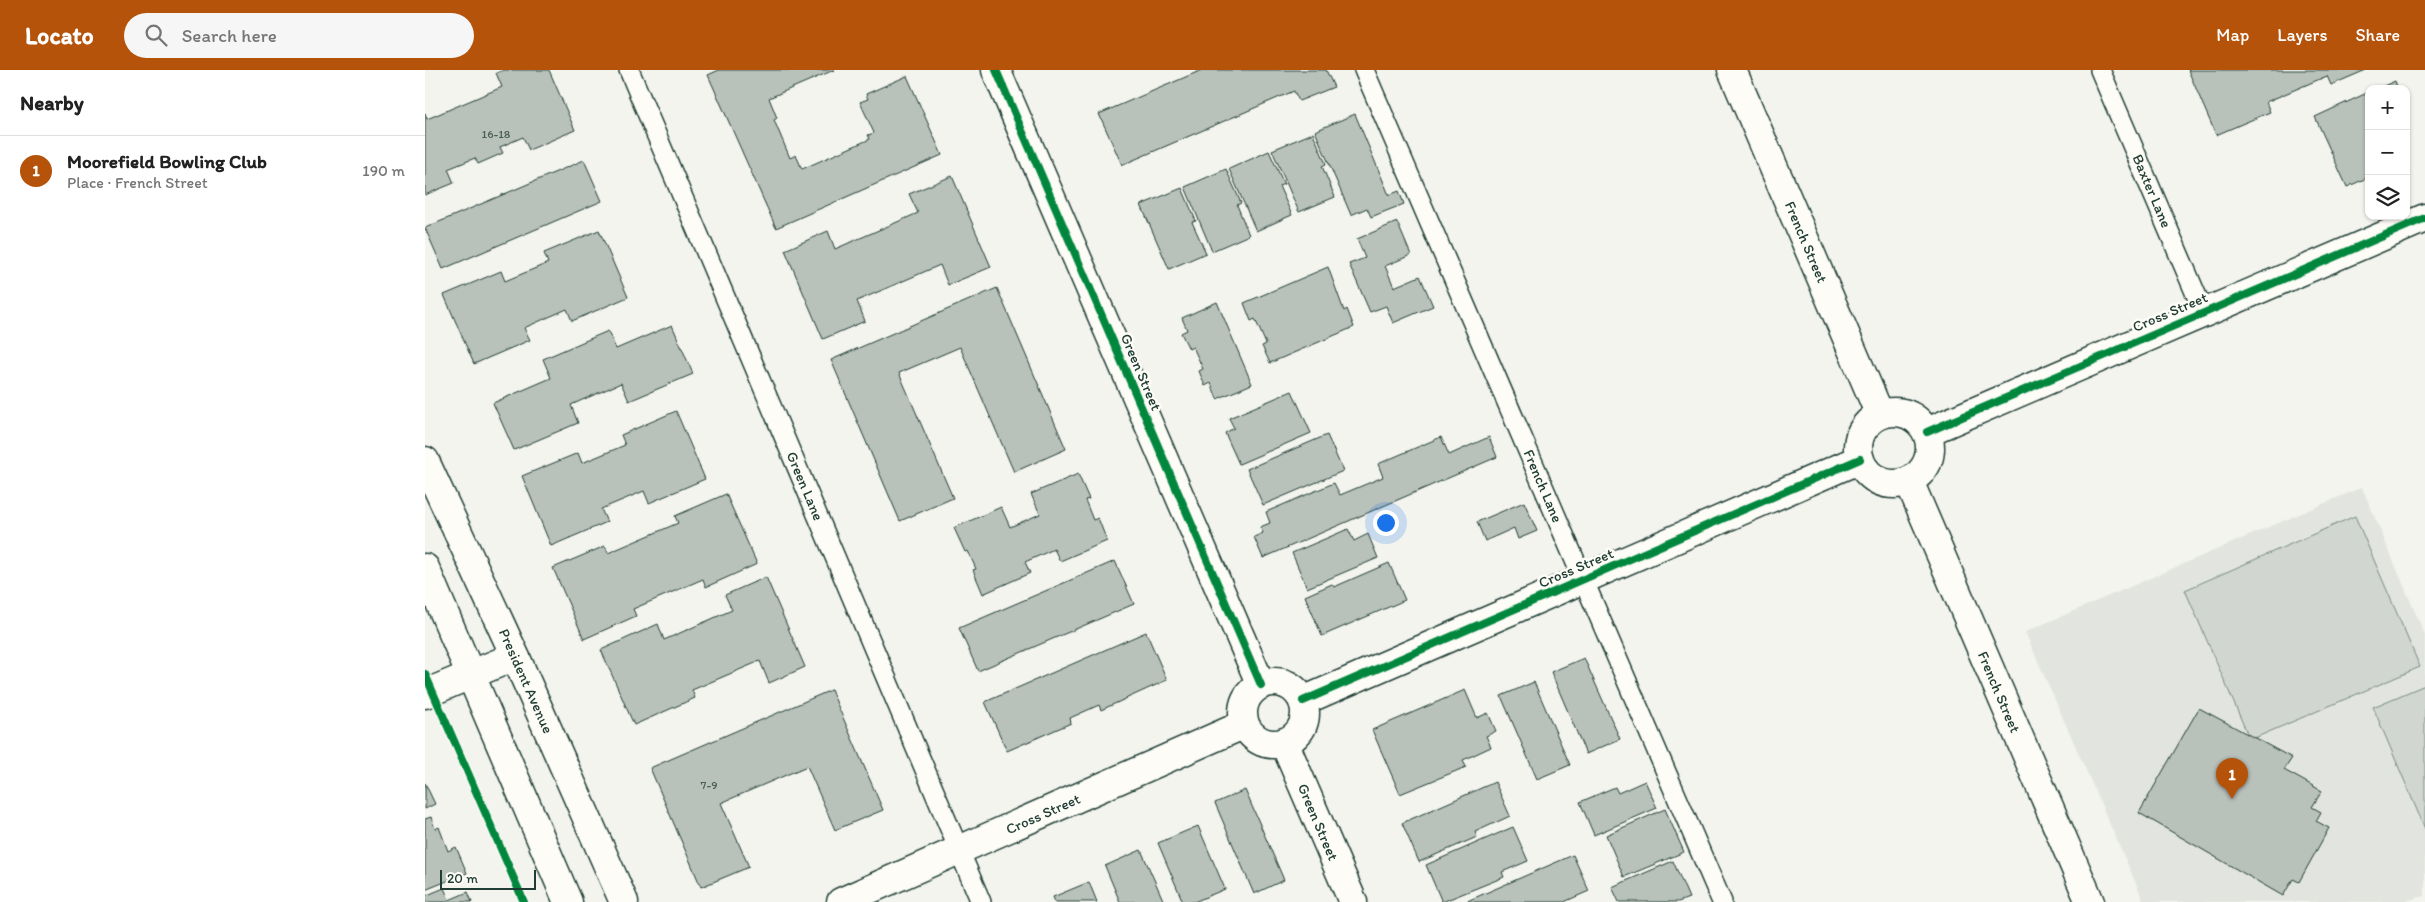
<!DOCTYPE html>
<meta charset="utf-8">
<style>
:root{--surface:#fff;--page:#f6f6f6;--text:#222;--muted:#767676;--line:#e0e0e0;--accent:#b45309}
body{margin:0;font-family:Itim,sans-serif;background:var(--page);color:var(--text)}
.controls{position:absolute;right:15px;top:15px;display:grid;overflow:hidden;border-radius:10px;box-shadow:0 1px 4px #0004}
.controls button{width:45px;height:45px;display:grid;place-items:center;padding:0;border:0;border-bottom:1px solid var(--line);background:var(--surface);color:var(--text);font:25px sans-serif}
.scale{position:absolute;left:15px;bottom:12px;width:96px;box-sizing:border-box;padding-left:5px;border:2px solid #1f3d34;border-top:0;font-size:14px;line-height:18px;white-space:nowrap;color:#1f3d34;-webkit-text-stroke:4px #fdfcf7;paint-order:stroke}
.you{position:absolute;left:960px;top:452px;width:18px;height:18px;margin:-12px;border:4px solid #fff;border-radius:50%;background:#1a73e8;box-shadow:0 0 0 8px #1a73e833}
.badge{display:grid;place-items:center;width:32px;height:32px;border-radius:50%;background:var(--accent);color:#fff;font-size:16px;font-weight:700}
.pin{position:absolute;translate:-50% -41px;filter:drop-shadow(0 1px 2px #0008)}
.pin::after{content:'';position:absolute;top:26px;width:18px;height:15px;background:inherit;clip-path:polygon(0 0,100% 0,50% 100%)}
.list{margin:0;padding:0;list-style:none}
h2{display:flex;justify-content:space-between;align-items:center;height:65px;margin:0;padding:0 20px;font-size:21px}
h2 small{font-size:16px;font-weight:400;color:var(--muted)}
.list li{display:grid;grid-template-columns:32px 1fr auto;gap:15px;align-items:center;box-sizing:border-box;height:70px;padding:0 20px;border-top:1px solid var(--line)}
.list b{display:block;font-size:19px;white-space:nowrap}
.list p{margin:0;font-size:16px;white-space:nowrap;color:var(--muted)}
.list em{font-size:16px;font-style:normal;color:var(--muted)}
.icon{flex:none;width:28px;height:28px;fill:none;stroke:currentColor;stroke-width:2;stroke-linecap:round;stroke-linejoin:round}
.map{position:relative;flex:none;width:2000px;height:832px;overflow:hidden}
header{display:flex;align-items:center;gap:30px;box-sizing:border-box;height:70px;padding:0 25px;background:var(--accent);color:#fff}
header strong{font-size:24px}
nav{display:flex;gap:28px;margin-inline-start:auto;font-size:18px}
.search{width:350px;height:45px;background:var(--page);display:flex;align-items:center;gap:12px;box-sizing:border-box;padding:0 18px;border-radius:28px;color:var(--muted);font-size:19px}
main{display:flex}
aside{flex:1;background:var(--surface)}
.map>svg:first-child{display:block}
.built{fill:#e2e5df}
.garden{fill:#d1d6d1;stroke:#788a82}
.building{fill:#b9c1bb;stroke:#1f3d34}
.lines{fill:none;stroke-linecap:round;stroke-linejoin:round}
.lane-casing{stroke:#1f3d34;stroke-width:22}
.street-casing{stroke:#1f3d34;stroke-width:31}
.highway-casing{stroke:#1f3d34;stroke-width:31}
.lane{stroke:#fdfcf7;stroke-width:19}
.street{stroke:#fdfcf7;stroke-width:28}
.highway{stroke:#fdfcf7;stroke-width:28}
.cycleway-casing{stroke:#fdfcf7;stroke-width:11}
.cycleway{stroke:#00873e;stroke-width:8}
.labels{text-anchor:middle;stroke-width:5;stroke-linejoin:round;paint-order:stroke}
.number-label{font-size:12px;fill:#465e56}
.street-label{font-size:15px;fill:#1f3d34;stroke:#fdfcf7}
</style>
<header>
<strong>Locato</strong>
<div class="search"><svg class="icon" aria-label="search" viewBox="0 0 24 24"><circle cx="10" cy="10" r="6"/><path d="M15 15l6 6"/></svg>Search here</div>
<nav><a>Map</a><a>Layers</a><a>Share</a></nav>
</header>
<main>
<aside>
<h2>Nearby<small></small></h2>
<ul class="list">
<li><span class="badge">1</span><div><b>Moorefield Bowling Club</b><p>Place · French Street</p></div><em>190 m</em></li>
</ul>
</aside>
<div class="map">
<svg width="2000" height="832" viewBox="0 0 2000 832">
<rect width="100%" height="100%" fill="#f4f4ef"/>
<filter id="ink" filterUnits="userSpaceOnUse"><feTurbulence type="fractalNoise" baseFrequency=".02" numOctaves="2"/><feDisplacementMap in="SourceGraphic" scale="10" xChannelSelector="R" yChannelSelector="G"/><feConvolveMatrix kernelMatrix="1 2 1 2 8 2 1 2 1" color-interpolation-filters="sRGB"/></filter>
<g filter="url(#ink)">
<path class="built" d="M1937 417 2000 565V826L1977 832H1719L1600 562Z"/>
<path class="garden" d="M1930 446 1995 597 1825 670 1760 520Z
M2000 615V759L1948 637Z"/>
<path class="building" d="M79 0H124L150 60 104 80 98 67 75 77 78 83 53 94 50 88 23 99 29 113 0 125V43L2 49 77 17 71 3Z
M294 0H409L344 28 352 48 349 50 365 88 371 85 377 99 445 69 443 65 449 63 435 32 443 29 441 24 482 6 517 85 351 158 283 5Z
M777 0H901L909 17 874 31 869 21 697 95 674 44Z
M1763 0H1941L1906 15 1902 6 1841 32 1845 42 1791 65Z
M1970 11 1973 19H1952Z
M1944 22V107L1922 117 1890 47Z
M930 44 964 125 974 121 979 134 946 147 942 138 926 145 890 61Z
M888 63 901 94 897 96 910 127 874 142 847 80Z
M844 81 859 114 854 116 867 145 831 161 804 99Z
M159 90 177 131 18 199 0 158Z
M801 99 816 133 812 135 824 165 787 181 760 117Z
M527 106 566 197 523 215 515 195 432 231 440 251 398 269 360 180 403 161 410 179 493 143 484 124Z
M757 118 771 151 767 152 781 183 744 199 716 135Z
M972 152 986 185 960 196 969 217 995 206 1008 236 968 253 961 236 945 242 924 194 940 188 932 169Z
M174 160 203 227 147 251 142 239 99 258 105 270 49 294 19 225 76 201 80 211 123 193 119 183Z
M903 197 919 241 922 239 929 257 845 293 837 276 841 274 830 249 826 251 819 233Z
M572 218 641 379 589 402 535 277 474 303 528 428 475 451 406 290Z
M792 232 827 314 792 329 786 313 780 316 774 301 778 299 768 277 764 279 756 263 762 260 757 248Z
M247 255 268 304 204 331 196 313 146 335 153 353 89 380 68 333 126 308 118 289 183 261 191 279Z
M867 321 886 363 814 394 800 363 809 358 804 348Z
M251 341 280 409 224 433 219 421 176 439 182 452 126 476 97 406 153 383 157 393 200 375 196 365Z
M902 365 918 401 838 435 822 399Z
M1016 367 1024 385 1064 367 1072 387 838 488 829 467 838 463 835 457 845 453 841 442 909 413 915 425 958 407 953 394Z
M653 404 664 429 660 430 668 450 673 448 682 471 635 491 629 479 600 492 605 503 558 524 548 500 551 499 543 481 540 482 529 458 576 437 585 457 615 444 606 424Z
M301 424 332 494 281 517 278 509 208 539 211 546 159 569 128 498 180 476 183 483 253 453 250 446Z
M1099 432 1112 461 1093 469 1089 458 1060 471 1052 452Z
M923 459 929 471 943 464 953 488 882 518 867 483Z
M690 491 709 534 553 601 534 558Z
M964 493 980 530 897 566 880 526 907 514 909 517Z
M341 507 380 597 344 613 335 591 267 620 270 628 209 655 176 580 233 554 239 570 307 540 300 525Z
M721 562 742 610 676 640 674 635 645 648 646 653 582 681 560 632Z
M1159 588 1195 669 1161 684 1126 602Z
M1109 612 1145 695 1112 709 1076 626Z
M406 620 458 740 410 760 382 696 296 733 324 797 276 817 225 698Z
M1040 620 1052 648 1063 643 1071 661 1061 666 1066 677 1038 690 1041 697 975 724 947 660Z
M1774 638 1867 688 1859 700 1897 721 1887 737 1896 742 1891 751 1904 758 1874 812 1868 809 1858 826 1714 743Z
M1220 711 1232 738 1169 765 1155 732 1190 717 1193 723Z
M1070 712 1085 746 1050 762 1052 767 994 792 977 753Z
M0 713 10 734 0 739Z
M820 720 859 810 829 824 790 733Z
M1240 739 1259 782 1199 807 1181 765Z
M6 747 10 759 14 757 23 781 31 777 42 803 0 820V749Z
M773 756 800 819 769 832H758L733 773Z
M1088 757 1103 791 1077 802 1079 807 1017 832 1001 795Z
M716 780 739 832H695L680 796Z
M1148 785 1164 821 1139 832H1040Z
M1248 791 1264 828 1253 832H1194L1187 817Z
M664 812 672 832H630L628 827Z
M19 818 24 830 43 822 47 832H0V826Z"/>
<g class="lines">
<g class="lane-casing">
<path id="lane" d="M204 0 556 832
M939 0 1297 832
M1675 0 1779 243"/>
</g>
<g class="street-casing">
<path id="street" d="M571 0 836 615
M1307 0 1455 345
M1433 378a36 36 0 1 1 72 0a36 36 0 1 1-72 0Z
M1502 362 2000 148
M1484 411 1665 832
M818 643a31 31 0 1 1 62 0a31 31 0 1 1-62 0Z
M0 624 76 592
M878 631 1435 389
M859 672 928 832
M416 832 820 654"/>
</g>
<g class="highway-casing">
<path id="highway" d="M0 391 92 590 199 832
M0 498 143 832"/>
</g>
<use href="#lane" class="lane"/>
<use href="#street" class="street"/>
<use href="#highway" class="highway"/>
<g class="cycleway-casing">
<path id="cycleway" d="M571 0 836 615
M1502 362 2000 148
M0 604 99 832
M878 631 1435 389"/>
</g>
<use href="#cycleway" class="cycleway"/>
</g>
</g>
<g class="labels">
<g class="number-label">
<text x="71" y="68">16-18</text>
<text x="284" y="719">7-9</text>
</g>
<g class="street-label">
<text transform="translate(1727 121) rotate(67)" y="5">Baxter Lane</text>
<text transform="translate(1381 172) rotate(67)" y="5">French Street</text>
<text transform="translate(1745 242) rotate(-23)" y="5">Cross Street</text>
<text transform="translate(716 302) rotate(67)" y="5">Green Street</text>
<text transform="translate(380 416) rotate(67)" y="5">Green Lane</text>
<text transform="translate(1118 416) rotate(67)" y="5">French Lane</text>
<text transform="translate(1151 498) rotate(-23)" y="5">Cross Street</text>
<text transform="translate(101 611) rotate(66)" y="5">President Avenue</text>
<text transform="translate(1574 622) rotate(67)" y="5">French Street</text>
<text transform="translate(618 744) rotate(-24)" y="5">Cross Street</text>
<text transform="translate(893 752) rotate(67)" y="5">Green Street</text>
</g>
</g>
</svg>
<div class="controls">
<button>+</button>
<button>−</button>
<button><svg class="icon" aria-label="layers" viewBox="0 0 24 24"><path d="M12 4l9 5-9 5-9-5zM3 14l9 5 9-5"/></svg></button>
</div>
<div class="scale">20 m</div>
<div class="you"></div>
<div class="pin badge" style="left:1807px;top:729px">1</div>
</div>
</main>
